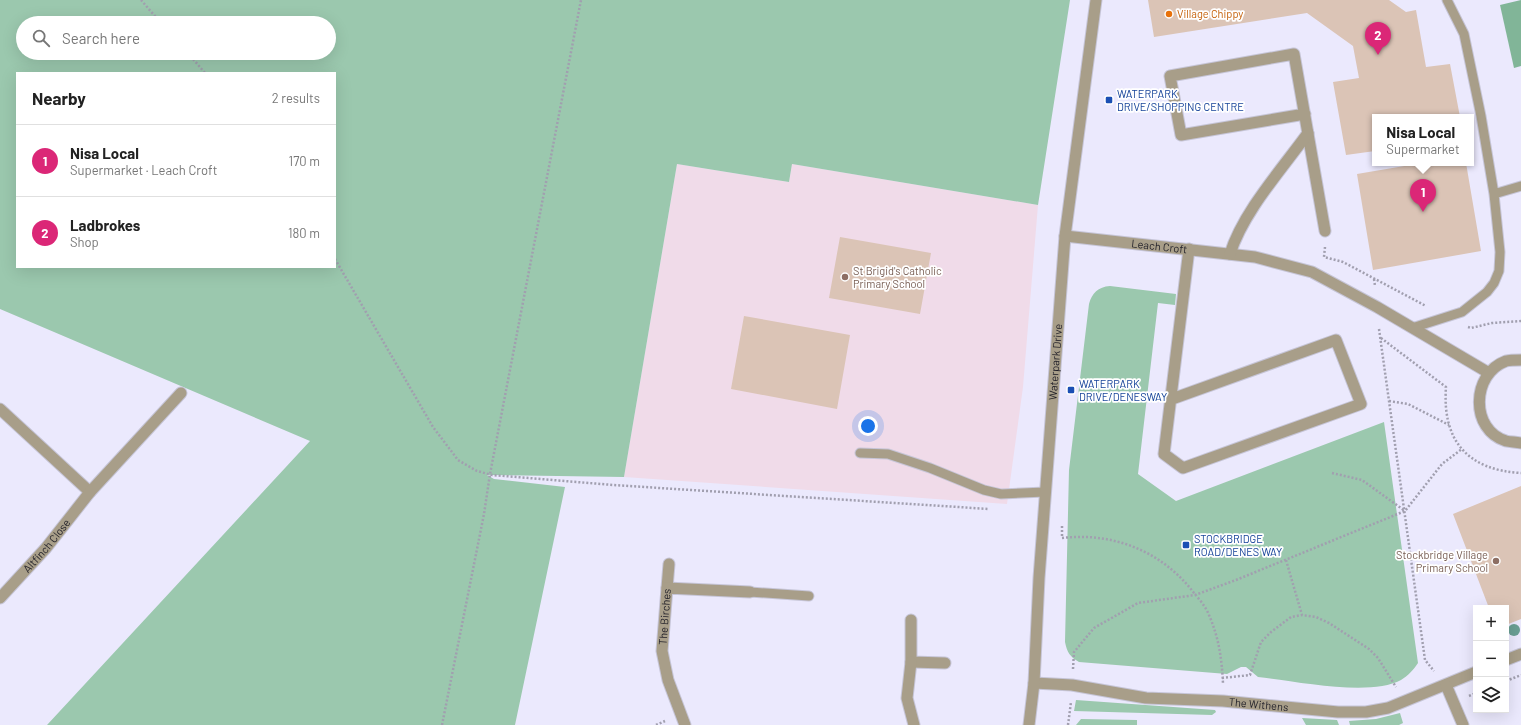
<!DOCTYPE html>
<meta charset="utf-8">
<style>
:root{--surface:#fff;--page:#f6f6f6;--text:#222;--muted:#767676;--line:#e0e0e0;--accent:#db2777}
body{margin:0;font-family:Barlow,sans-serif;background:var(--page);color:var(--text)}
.controls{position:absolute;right:12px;bottom:12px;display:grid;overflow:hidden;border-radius:0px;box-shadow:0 4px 16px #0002}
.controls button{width:36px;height:36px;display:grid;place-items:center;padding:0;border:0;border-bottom:1px solid var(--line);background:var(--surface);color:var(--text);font:20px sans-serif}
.you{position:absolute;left:868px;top:426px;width:14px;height:14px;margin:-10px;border:3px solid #fff;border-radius:50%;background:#1a73e8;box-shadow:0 0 0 6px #1a73e833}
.badge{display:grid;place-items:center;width:26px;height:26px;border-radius:50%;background:var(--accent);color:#fff;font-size:13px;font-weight:700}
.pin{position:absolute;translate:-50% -33px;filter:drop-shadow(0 1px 2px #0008)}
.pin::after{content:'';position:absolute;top:21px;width:14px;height:12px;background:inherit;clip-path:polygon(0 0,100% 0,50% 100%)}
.popup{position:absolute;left:1372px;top:114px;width:102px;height:52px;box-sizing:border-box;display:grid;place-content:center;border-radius:0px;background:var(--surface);filter:drop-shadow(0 1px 3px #0005);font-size:13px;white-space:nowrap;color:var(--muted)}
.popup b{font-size:15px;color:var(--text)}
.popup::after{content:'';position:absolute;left:50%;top:100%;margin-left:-8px;border:8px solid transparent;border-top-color:var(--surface)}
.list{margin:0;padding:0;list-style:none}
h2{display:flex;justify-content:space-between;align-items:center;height:52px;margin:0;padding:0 16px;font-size:17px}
h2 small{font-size:13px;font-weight:400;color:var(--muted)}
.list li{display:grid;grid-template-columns:26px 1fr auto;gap:12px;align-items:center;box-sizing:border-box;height:72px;padding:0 16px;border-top:1px solid var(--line)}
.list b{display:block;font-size:15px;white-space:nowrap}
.list p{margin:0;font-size:13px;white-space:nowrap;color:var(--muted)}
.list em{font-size:13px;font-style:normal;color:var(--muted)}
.icon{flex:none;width:22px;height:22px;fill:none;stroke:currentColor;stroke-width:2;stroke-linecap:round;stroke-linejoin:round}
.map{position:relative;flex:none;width:1521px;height:725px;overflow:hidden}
.search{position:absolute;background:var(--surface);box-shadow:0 4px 16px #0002;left:16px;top:16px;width:320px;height:44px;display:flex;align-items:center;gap:10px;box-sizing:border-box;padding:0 14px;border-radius:22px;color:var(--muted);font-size:15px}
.panel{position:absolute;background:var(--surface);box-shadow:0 4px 16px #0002;left:16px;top:72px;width:320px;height:196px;border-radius:0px}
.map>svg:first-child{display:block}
.education{fill:#f0dbe9}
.green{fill:#9bc8ae;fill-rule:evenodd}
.forest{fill:#81b598}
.building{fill:#dbc4b6}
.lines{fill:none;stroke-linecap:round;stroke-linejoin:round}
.service-casing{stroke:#c6c5d7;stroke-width:11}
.minor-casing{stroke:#c6c5d7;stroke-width:13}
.tertiary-casing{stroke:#c6c5d7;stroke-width:13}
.path{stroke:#a19faf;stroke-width:2.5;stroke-dasharray:2 2;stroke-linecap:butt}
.service{stroke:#a89e89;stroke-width:9}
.minor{stroke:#a89e89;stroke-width:11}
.tertiary{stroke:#a89e89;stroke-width:11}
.tree{fill:#6a9f94}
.food-dot{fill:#e8710a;stroke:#fff;stroke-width:1.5}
.transit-dot{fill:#1a4fb4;stroke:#fff;stroke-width:1.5}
.education-dot{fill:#8d6e63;stroke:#fff;stroke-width:1.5}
.labels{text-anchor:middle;stroke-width:3.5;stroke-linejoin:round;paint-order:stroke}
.food-label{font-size:11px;fill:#c56008;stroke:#fff;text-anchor:start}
.transit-label{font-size:11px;fill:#164399;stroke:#fff;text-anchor:start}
.street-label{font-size:11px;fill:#201f28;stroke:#fff}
.education-label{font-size:11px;fill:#785e54;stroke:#fff;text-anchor:start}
</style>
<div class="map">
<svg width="1521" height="725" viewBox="0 0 1521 725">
<rect width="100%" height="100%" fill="#ebe9fd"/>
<path class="education" d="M677 164 789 182 792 164 1038 205 1023 387 1007 504 624 477Z"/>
<path class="green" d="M0 0H1070L1038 205 792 164 789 182 677 164 624 477 487 475 494 479 565 487 515 725H47L310 441 0 309ZM23 23H329V53H23ZM17 73H335V267H17Z
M1110 286 1176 294 1175 305 1158 303 1138 474 1176 501 1384 422 1418 663C1414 669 1408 676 1401 680 1370 697 1295 681 1258 677L1246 667H1241L1227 674 1079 662C1070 657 1067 652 1065 642L1069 470 1089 304C1092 293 1098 287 1110 286Z
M1076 700 1215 710 1216 712 1212 715 1074 711Z
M1400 713 1403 723 1399 725H1350L1349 721 1376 719Z
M1302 718 1337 720 1339 725H1306Z
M1081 719 1137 720V725H1076Z"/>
<path class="forest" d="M1521 0V66L1514 68 1500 5Z"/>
<path class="building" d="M1148 0H1389L1406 12 1416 10 1426 67 1450 64 1460 117H1375V151L1346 155 1333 82 1359 78 1353 46 1307 13 1154 37Z
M1422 163H1466L1481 251 1373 270 1357 174Z
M840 237 931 253 920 314 829 298Z
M744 316 850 335 837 409 731 389Z
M1521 486V619L1506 625V608H1489L1453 514Z"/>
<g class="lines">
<g class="service-casing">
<path id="service" d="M1494 194 1521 186
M1412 328 1462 312 1487 292 1494 283 1499 271 1500 252 1494 194 1481 116 1464 34 1447 0
M860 453 888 454 930 468 984 490 1001 494 1045 492
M750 592 809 596"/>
</g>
<g class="minor-casing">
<g id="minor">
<path d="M1305 114 1181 135 1170 76 1294 54 1325 231"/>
<path id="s1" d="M1065 236 1255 257 1312 272 1377 307 1489 373"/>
<path d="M1230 254C1243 212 1282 169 1308 133"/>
<path d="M1521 360C1516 360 1510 360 1506 361 1471 374 1470 430 1506 441 1510 442 1516 442 1521 443"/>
<path d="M1172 399 1336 340 1361 404 1183 468 1164 454 1189 249"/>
<path d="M0 409 90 492"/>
<path d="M667 588 669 564"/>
<path id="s2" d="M0 598 46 548 90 492 181 393"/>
<path d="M911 620V662L945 663"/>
<path d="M1506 660 1521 654"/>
<path d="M911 662 907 698 914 725"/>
<path id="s3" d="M1034 683 1072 685 1146 698 1223 701 1338 712H1366L1388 708 1476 672"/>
<path d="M1446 685 1463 725"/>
<path id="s4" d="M685 725 668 680 662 651 667 588 750 592"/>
</g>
</g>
<g class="tertiary-casing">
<g id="tertiary">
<path id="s5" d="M1029 725 1034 683 1039 578 1065 236 1096 0"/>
</g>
</g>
<path class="path" d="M141 0 161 23
M188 53 205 73
M1325 247 1324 257 1343 262 1426 306
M335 259 433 427 458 460 477 471 492 475 613 485 989 509
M1374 279 1375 286
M1468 327 1471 328 1492 323 1521 321
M1379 329 1425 660 1434 671
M1381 338 1446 387C1442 440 1467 470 1521 473
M1389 401 1408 404 1449 425
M1332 473 1362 480 1405 511
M1062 526V538C1113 532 1162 551 1194 593 1199 599 1206 607 1209 615 1219 638 1222 660 1223 684
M1286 560 1302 615
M1073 669 1074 652 1094 628 1138 603 1195 595 1236 580 1405 511 1442 464 1462 449
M1222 678 1250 675 1261 642 1271 632 1291 617 1302 615 1316 617 1329 623 1369 649 1378 658 1396 687
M1506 681 1521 675
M1469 696 1476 693
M442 725 484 514 490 474 581 0
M656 725 665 721
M1068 725 1071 702"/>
<use href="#service" class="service"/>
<use href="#minor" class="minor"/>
<use href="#tertiary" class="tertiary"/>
</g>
<circle class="tree" cx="1514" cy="630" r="6"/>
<circle class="food-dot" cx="1169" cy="14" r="4"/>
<g class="transit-dot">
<rect x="1105" y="96" width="8" height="8" rx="2"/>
<rect x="1067" y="386" width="8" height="8" rx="2"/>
<rect x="1182" y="541" width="8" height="8" rx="2"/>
</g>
<g class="education-dot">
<circle cx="845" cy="277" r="4"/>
<circle cx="1496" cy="561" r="4"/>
</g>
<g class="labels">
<g class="food-label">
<text x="1177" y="18">Village Chippy</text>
</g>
<g class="transit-label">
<text x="1117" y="98">WATERPARK<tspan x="1117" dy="13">DRIVE/SHOPPING CENTRE</tspan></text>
<text x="1079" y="388">WATERPARK<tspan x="1079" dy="13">DRIVE/DENESWAY</tspan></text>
<text x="1194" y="543">STOCKBRIDGE<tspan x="1194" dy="13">ROAD/DENES WAY</tspan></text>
</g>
<g class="street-label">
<text dy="4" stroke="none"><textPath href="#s1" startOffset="95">Leach Croft</textPath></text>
<text dy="4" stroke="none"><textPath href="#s5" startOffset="364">Waterpark Drive</textPath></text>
<text dy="4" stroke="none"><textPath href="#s2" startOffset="70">Altfinch Close</textPath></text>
<text dy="4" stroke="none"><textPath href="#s4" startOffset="112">The Birches</textPath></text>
<text dy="4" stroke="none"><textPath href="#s3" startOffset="226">The Withens</textPath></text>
</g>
<g class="education-label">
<text x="853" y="275">St Brigid's Catholic<tspan x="853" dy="13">Primary School</tspan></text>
<text x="1488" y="559" text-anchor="end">Stockbridge Village<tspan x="1488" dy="13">Primary School</tspan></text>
</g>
</g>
</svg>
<div class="controls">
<button>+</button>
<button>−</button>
<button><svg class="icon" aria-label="layers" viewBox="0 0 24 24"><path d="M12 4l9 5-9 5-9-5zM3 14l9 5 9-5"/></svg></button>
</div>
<div class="you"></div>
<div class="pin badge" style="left:1423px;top:212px">1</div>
<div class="popup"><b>Nisa Local</b>Supermarket</div>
<div class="pin badge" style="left:1378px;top:55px">2</div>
<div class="search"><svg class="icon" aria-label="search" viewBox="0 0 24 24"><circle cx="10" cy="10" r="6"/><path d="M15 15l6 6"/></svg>Search here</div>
<section class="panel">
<h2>Nearby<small>2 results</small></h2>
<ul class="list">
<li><span class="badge">1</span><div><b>Nisa Local</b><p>Supermarket · Leach Croft</p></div><em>170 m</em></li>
<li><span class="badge">2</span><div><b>Ladbrokes</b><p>Shop</p></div><em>180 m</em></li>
</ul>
</section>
</div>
